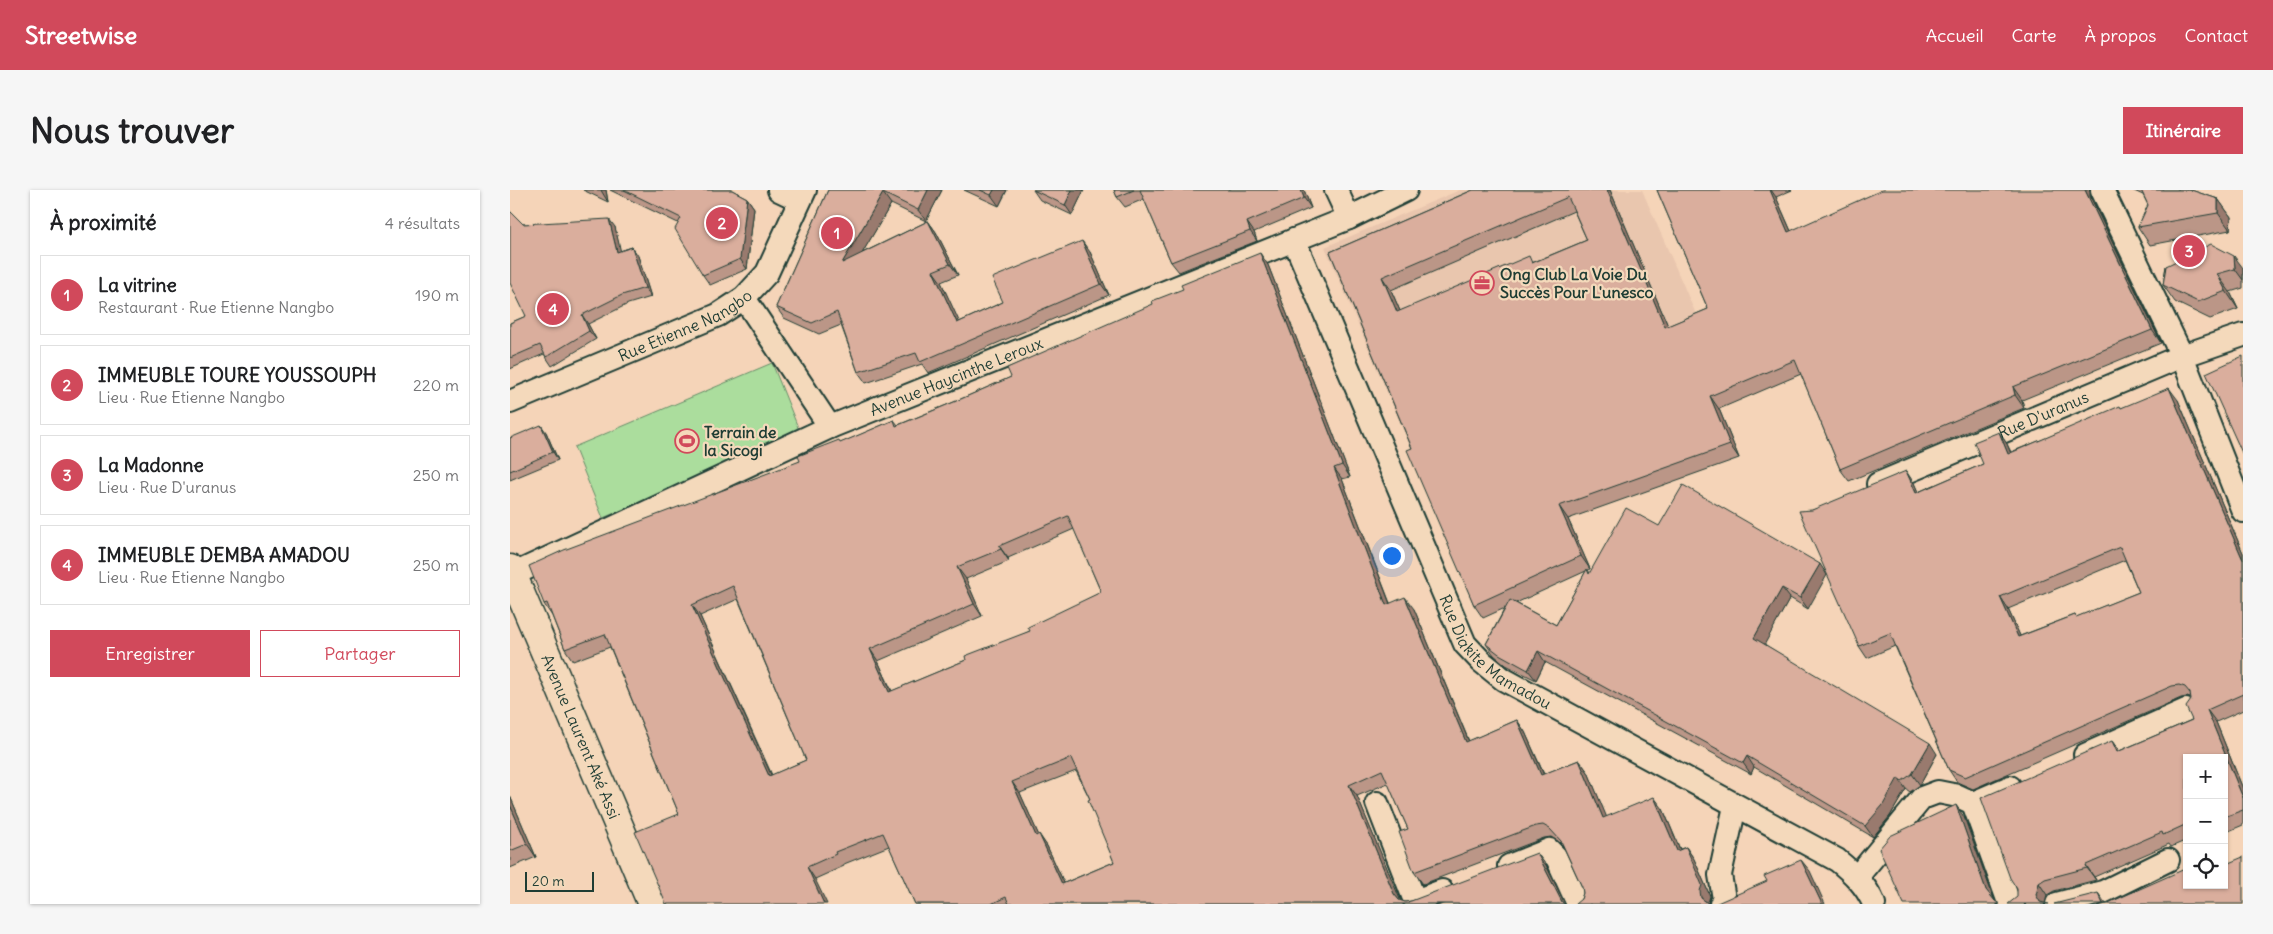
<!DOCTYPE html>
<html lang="fr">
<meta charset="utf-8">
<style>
:root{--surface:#fff;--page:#f6f6f6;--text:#202124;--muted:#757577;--line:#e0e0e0;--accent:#d1495b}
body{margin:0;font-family:Delius,sans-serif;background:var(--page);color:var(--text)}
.controls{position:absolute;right:15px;bottom:15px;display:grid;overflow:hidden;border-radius:0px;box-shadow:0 1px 4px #0004}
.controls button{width:45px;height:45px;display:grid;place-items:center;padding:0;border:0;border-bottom:1px solid var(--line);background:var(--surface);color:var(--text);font:25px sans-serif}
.scale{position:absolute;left:15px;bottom:12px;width:69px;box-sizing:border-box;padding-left:5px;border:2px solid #1f3d34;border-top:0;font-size:14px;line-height:18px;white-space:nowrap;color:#1f3d34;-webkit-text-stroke:4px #f4d9bb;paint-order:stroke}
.you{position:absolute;left:881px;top:365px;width:18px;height:18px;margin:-12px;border:4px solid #fff;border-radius:50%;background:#1a73e8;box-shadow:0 0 0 8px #1a73e833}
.badge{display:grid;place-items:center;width:32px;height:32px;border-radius:50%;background:var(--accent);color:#fff;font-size:16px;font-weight:700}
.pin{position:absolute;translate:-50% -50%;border:2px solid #fff;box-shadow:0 1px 5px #0006}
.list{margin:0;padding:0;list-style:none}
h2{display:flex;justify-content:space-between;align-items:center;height:65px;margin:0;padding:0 20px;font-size:21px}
h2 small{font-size:16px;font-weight:400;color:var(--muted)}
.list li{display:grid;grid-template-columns:32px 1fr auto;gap:15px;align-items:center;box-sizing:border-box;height:80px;margin:0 10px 10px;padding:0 10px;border:1px solid var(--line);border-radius:0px}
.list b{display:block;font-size:19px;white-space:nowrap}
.list p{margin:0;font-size:16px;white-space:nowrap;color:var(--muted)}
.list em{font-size:16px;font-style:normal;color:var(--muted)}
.actions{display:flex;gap:10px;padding:15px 20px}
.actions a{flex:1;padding:11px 0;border:1px solid var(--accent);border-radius:0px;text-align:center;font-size:18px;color:var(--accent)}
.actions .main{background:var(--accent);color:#fff}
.icon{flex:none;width:28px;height:28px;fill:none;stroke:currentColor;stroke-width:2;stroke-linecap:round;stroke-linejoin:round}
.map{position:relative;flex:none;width:1733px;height:714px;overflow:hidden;border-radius:0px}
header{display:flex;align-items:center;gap:30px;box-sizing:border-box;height:70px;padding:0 25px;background:var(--accent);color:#fff}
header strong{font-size:24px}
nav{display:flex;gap:28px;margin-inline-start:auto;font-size:18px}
.intro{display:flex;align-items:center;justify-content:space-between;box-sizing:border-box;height:120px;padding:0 30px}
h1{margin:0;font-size:35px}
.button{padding:12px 22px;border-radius:0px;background:var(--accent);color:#fff;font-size:18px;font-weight:700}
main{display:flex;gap:30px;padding:0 30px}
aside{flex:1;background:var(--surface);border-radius:0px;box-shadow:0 1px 4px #0004}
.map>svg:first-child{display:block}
.built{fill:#e9c6ae}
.pitch{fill:#abdd9d;stroke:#658d68}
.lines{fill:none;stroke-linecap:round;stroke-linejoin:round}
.street-casing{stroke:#1f3d34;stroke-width:26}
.secondary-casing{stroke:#1f3d34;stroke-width:31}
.street{stroke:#f4d9bb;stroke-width:22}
.secondary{stroke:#f4d9bb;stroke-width:28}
.wall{fill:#bb9687;stroke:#1f3d34;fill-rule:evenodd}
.shaded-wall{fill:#997a6e;stroke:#1f3d34}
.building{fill:#daae9d;stroke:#1f3d34;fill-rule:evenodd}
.labels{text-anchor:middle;stroke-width:4.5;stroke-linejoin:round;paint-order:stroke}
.poi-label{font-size:16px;font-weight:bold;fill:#1f3d34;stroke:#f4d9bb;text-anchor:start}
.street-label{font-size:16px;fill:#1f3d34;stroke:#f4d9bb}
</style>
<header>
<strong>Streetwise</strong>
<nav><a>Accueil</a><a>Carte</a><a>À propos</a><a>Contact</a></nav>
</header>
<div class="intro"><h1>Nous trouver</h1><a class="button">Itinéraire</a></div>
<main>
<aside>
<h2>À proximité<small>4 résultats</small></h2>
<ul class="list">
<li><span class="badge">1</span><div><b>La vitrine</b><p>Restaurant · Rue Etienne Nangbo</p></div><em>190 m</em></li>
<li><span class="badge">2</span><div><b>IMMEUBLE TOURE YOUSSOUPH</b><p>Lieu · Rue Etienne Nangbo</p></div><em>220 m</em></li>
<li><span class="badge">3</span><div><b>La Madonne</b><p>Lieu · Rue D'uranus</p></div><em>250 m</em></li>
<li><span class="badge">4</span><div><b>IMMEUBLE DEMBA AMADOU</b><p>Lieu · Rue Etienne Nangbo</p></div><em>250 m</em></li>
</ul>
<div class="actions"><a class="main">Enregistrer</a><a>Partager</a></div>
</aside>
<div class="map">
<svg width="1733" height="714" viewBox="0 0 1733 714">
<rect width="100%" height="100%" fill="#f5d4b8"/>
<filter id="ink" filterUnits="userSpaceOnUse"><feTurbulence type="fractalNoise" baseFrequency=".02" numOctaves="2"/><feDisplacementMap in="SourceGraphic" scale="10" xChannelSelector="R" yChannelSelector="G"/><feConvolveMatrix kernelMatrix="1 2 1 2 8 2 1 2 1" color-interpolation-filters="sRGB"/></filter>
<g filter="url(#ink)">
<path class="built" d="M950 0H1132L1192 138 902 261 815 57Z"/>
<path class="pitch" d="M262 173 291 245 93 328 64 257Z"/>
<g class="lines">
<g class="street-casing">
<g id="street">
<path d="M269 0 290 10"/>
<path d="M826 0 839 28"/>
<path d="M1592 0 1672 166 1733 321"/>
<path id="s1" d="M784 50 955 454 972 472 993 489 1327 670C1343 683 1356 695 1364 714"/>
<path d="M234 108 320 237"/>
<path id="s2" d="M0 212 208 125 234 108 257 83 295 0"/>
<path id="s3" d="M1368 294 1672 166 1733 145"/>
<path id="s4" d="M0 386 320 237 839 28 896 0"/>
<path d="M1575 565 1676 520"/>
<path d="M867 613 905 711 932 701"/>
<path d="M1463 613 1497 707 1503 714"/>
<path d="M999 676 1039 660 1047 668 1068 714"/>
<path d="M1347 687 1412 608 1428 602 1448 606 1463 613 1500 597"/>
<path d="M1211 714 1214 709 1210 685 1225 616"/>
<path d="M1547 714 1593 702 1658 670"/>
</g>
</g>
<g class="secondary-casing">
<g id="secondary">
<path id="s5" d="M0 379 142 714"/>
</g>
</g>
<use href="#street" class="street"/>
<use href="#secondary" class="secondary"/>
</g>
<path class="wall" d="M73 0H96L98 12Z
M100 0H222L237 8 244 18 237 79 200 95 193 85 168 33Z
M318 0H432L416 31 381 14 352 63 418 31 426 42 448 85 431 92 449 132 493 112 580 62 599 105 418 183 412 174 356 193 348 182 331 135 309 144 274 128 266 117Z
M454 0H497L489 16Z
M523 0H574L562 25 530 10Z
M604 0H794L801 18 744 42 747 51 669 82 661 72 634 9 615 17 607 7Z
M963 0H1100L1158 136 1198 119 1147 0H1282L1266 7 1281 41 1580 6 1651 153 1512 210 1514 218 1339 291 1330 279 1291 184 1209 219 1229 268 1058 329 1080 379 1078 380 1080 383 1149 336 1310 374 1298 419 1280 408 1254 454 1427 564 1410 595 1400 602 1396 599 1380 626 1363 647 1244 577 1241 584 1035 472 1026 490 996 475 984 465 976 454 995 418 973 428 964 415 902 258 820 62ZM1064 21 1077 50 1024 72 890 121 881 100ZM1076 381 1046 435 1006 413Z
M1622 0H1681L1708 9 1721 27 1720 40 1640 55 1628 37 1638 15 1633 5Z
M13 34 105 37 110 61 122 57 128 66 141 107 118 114 78 134 86 149 42 176 34 164 0 179V133L16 126Z
M758 75 840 287 832 289 880 413 904 419 959 551 1007 530 1015 542 1034 584 1069 570 1078 582 1096 627 1153 619 1170 659 1176 657 1184 669 1200 706 1198 713 1071 709 1073 703 1072 697 1053 656 1048 651 1041 647 1034 648 913 694 904 682 898 639 878 593 847 606 890 710 895 712 901 711 1036 675 1055 714H405L379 656 334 674V676L305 689 169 624 100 457 63 471 55 459 42 426 34 414 290 271 331 253 384 230 388 235 444 212ZM564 339 591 402 520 441 456 470 382 501 368 471 472 426 456 389 499 371 498 368ZM228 409 296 570 262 585 190 426ZM566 581 580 609 604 672 554 693 537 656 528 644 510 603Z
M1656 76 1733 78V98L1720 102 1728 119 1700 129 1665 112 1653 95Z
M1668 210 1733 363V520L1706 532 1733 599V635L1714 643V568H1677V650L1661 657 1659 654 1584 687 1586 690 1544 701 1537 705 1507 707 1609 561 1682 530 1680 508 1677 507 1671 508 1463 599 1447 592 1439 580 1385 456 1357 468 1349 456 1302 320 1404 293 1408 302 1473 274 1489 242 1497 254 1501 262 1612 218ZM1615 370 1629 402 1567 427 1565 425 1510 446 1498 419Z
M36 242 48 270 0 290V248Z
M0 606 26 667 0 678Z"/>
<path class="shaded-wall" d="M91 0H96L98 12 92 2Z
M418 0H432L416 31 408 20Z
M484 0H497L489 16 481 5Z
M562 0H574L562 25 555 15Z
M791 0H794L801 18 794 8Z
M1097 0H1100L1164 150 1155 137Z
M1260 0H1261L1266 7 1287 55 1278 42Z
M1575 0H1580V6L1651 153 1642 140Z
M373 3 381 14 340 84 332 73Z
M237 8 244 18 237 79 230 69Z
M1708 9 1721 27 1720 40 1708 23Z
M99 29 105 37 113 71 107 62Z
M418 31 426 42 448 85 440 74Z
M737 32 744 42 747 51 740 41Z
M572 51 580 62 599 105 591 94Z
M122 57 128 66 141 107 135 98Z
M750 63 758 75 840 287 832 275Z
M1724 66 1733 78V90L1725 79Z
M423 81 431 92 455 144 447 133Z
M1707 84 1720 102 1728 119 1716 101Z
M872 87 881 100 896 135 887 122Z
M72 125 78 134 86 149 79 141Z
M1503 197 1512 210 1514 218 1505 205Z
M1659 198 1668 210 1733 363V370Z
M1200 206 1209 219 1229 268 1220 255Z
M31 235 36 242 48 270 43 262Z
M1489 242 1497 254 1506 276 1498 264Z
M824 278 832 289 885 427 876 415Z
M1396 281 1404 293 1414 315 1406 303Z
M1049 316 1058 329 1080 379 1071 366Z
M489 356 498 368 499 371Z
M1310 374 1317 385 1298 419 1290 408Z
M447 377 456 389 472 426 464 414Z
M1272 398 1280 408 1252 459 1244 448Z
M895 407 904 419 964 564 956 552Z
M1490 407 1498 419 1516 459 1508 447Z
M182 415 190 426 267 598 259 586Z
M360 459 368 471 387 514 379 502Z
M1028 461 1035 472 1026 490 1018 480Z
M1697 520 1706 532 1733 599V608Z
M1007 530 1015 542 1039 597 1031 585Z
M1602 551 1611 563 1607 562Z
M1420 553 1427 564 1410 595 1402 584Z
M1237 566 1244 577 1241 584 1233 573Z
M1069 570 1078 582 1102 640 1093 628Z
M1388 588 1396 599 1380 626 1363 647 1355 636Z
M502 592 510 603 534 657 526 646Z
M839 595 847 606 892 714 884 704Z
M0 606 26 667 17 654 0 615Z
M1144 607 1153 619 1175 672 1167 661Z
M1446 615 1454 627 1485 712 1476 700Z
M529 644 537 656 560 706 552 694Z
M1176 657 1184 669 1200 706 1198 713 1191 708Z
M1027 663 1036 675 1055 714H1053Z
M1291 670 1300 681 1315 714H1312Z
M1576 675 1586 690 1577 678Z
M297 677 305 689 317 714H314Z
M1529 693 1537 705 1535 714H1531L1526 705Z
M1588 703 1596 714H1593Z"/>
<path class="building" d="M114 0H222L237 8 230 69 193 85 165 39 171 28Z
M318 0H418L408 20 373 3 332 73 418 31 440 74 423 81 447 133 493 112 482 88 572 51 591 94 410 172 406 163 348 182 327 122 302 133 266 117Z
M470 0H484L481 5Z
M523 0H562L555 15Z
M604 0H624L607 7Z
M630 0H791L794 8 737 32 740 41 661 72Z
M963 0H1097L1155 137 1198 119 1147 0H1260L1278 42 1372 0H1575L1642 140 1503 197 1505 205 1330 279 1285 170 1200 206 1220 255 1049 316 1071 366 964 415 897 260 902 258 820 62ZM1058 7 1077 50 1022 73 1019 66 887 122 872 87Z
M1631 0H1681L1708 9V23L1628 37 1638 15Z
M0 21 13 34 99 29 107 62 122 57 135 98 112 105 72 125 79 141 36 167 30 155 0 168V133L16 126 0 93Z
M1701 54 1724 66 1725 79 1707 84 1716 101 1688 112 1653 95 1656 76Z
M750 63 832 275 824 278 876 415 895 407 956 552 1007 530 1031 585 1069 570 1093 628 1144 607 1167 661 1176 657 1192 695 1190 701 1191 708 1199 714H1065L1071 709 1073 703 1072 697 1051 651 1040 639 1033 635 1026 636 904 682 889 642 898 639 872 580 839 595 884 704 889 710 895 712 901 711 1027 663 1052 712 1055 714H499L496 707 481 714H405L373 643 325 662 326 664 297 677 314 714H156L125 642 169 624 95 444 55 459 37 413 34 414 19 376 54 360 290 271 288 266 329 250 330 253 384 230 386 236 444 212 501 187 497 178 643 114 642 111 673 99 671 95ZM558 326 591 402 518 437 520 441 455 466 456 470 379 502 360 459 464 414 447 377 491 359 489 356ZM223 396 296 570 259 586 182 415ZM561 568 580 609 578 610 604 672 552 694 529 644 526 646 502 592Z
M1733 166V265L1696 183Z
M1659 198 1733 370V504L1697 520 1733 608V620L1714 627V568H1677V634L1653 645 1652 642 1576 675 1577 678 1535 689 1529 693 1526 705 1530 712 1539 714H1498L1507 707V699L1500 688 1471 608 1602 551 1607 562 1682 530 1676 517 1681 510 1680 503 1675 497 1669 495 1662 496 1455 587 1439 580 1380 443 1349 456 1289 321 1302 320 1396 281 1406 303 1473 274 1464 252 1489 242 1498 264 1610 216 1611 218ZM1610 357 1629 402 1566 427 1565 425 1508 447 1490 407Z
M31 235 43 262 0 281V248Z
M1173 295 1310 374 1290 408 1272 398 1244 448 1420 553 1402 584 1392 591 1388 588 1373 615 1355 636 1237 566 1233 573 1028 461 1018 480 989 464 976 454 1000 410 1046 435 1077 379 1079 384 1116 318 1149 336Z
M0 615 17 654 0 661Z
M1446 615 1476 700 1485 711 1490 714H1394L1369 659 1380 646Z
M1733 667V714H1596L1677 678V695H1714V675Z
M1291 670 1312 714H1205L1257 691 1254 686Z
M1588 703 1593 714H1544Z"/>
</g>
<defs>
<g id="office-ring" transform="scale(1.25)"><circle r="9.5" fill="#f4d9bb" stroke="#d1495b" stroke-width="1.5"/><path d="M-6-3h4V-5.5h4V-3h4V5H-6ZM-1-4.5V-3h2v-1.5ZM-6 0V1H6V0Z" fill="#d1495b"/></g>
<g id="stadium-ring" transform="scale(1.25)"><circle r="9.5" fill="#f4d9bb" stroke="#d1495b" stroke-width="1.5"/><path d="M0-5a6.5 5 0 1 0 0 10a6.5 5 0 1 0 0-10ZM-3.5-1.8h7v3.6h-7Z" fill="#d1495b"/></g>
</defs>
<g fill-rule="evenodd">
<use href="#office-ring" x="972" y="93"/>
<use href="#stadium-ring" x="177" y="251"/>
</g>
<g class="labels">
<g class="poi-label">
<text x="990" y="90">Ong Club La Voie Du<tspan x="990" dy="18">Succès Pour L'unesco</tspan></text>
<text x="194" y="248">Terrain de<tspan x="194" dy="18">la Sicogi</tspan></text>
</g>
<g class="street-label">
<text dy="6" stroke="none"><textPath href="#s2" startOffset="191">Rue Etienne Nangbo</textPath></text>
<text dy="6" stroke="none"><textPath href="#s4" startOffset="489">Avenue Haycinthe Leroux</textPath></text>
<text dy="6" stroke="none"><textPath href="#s3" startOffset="179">Rue D'uranus</textPath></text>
<text dy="6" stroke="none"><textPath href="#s1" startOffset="465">Rue Diakite Mamadou</textPath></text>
<text dy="6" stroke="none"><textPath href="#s5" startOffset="182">Avenue Laurent Aké Assi</textPath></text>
</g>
</g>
</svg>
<div class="controls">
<button>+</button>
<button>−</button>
<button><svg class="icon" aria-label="locate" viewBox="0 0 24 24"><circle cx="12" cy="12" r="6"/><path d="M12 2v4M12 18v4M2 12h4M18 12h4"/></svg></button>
</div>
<div class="scale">20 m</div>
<div class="you"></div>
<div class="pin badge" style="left:327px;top:43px">1</div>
<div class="pin badge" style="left:212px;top:33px">2</div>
<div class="pin badge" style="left:1679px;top:61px">3</div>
<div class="pin badge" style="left:43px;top:119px">4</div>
</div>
</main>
